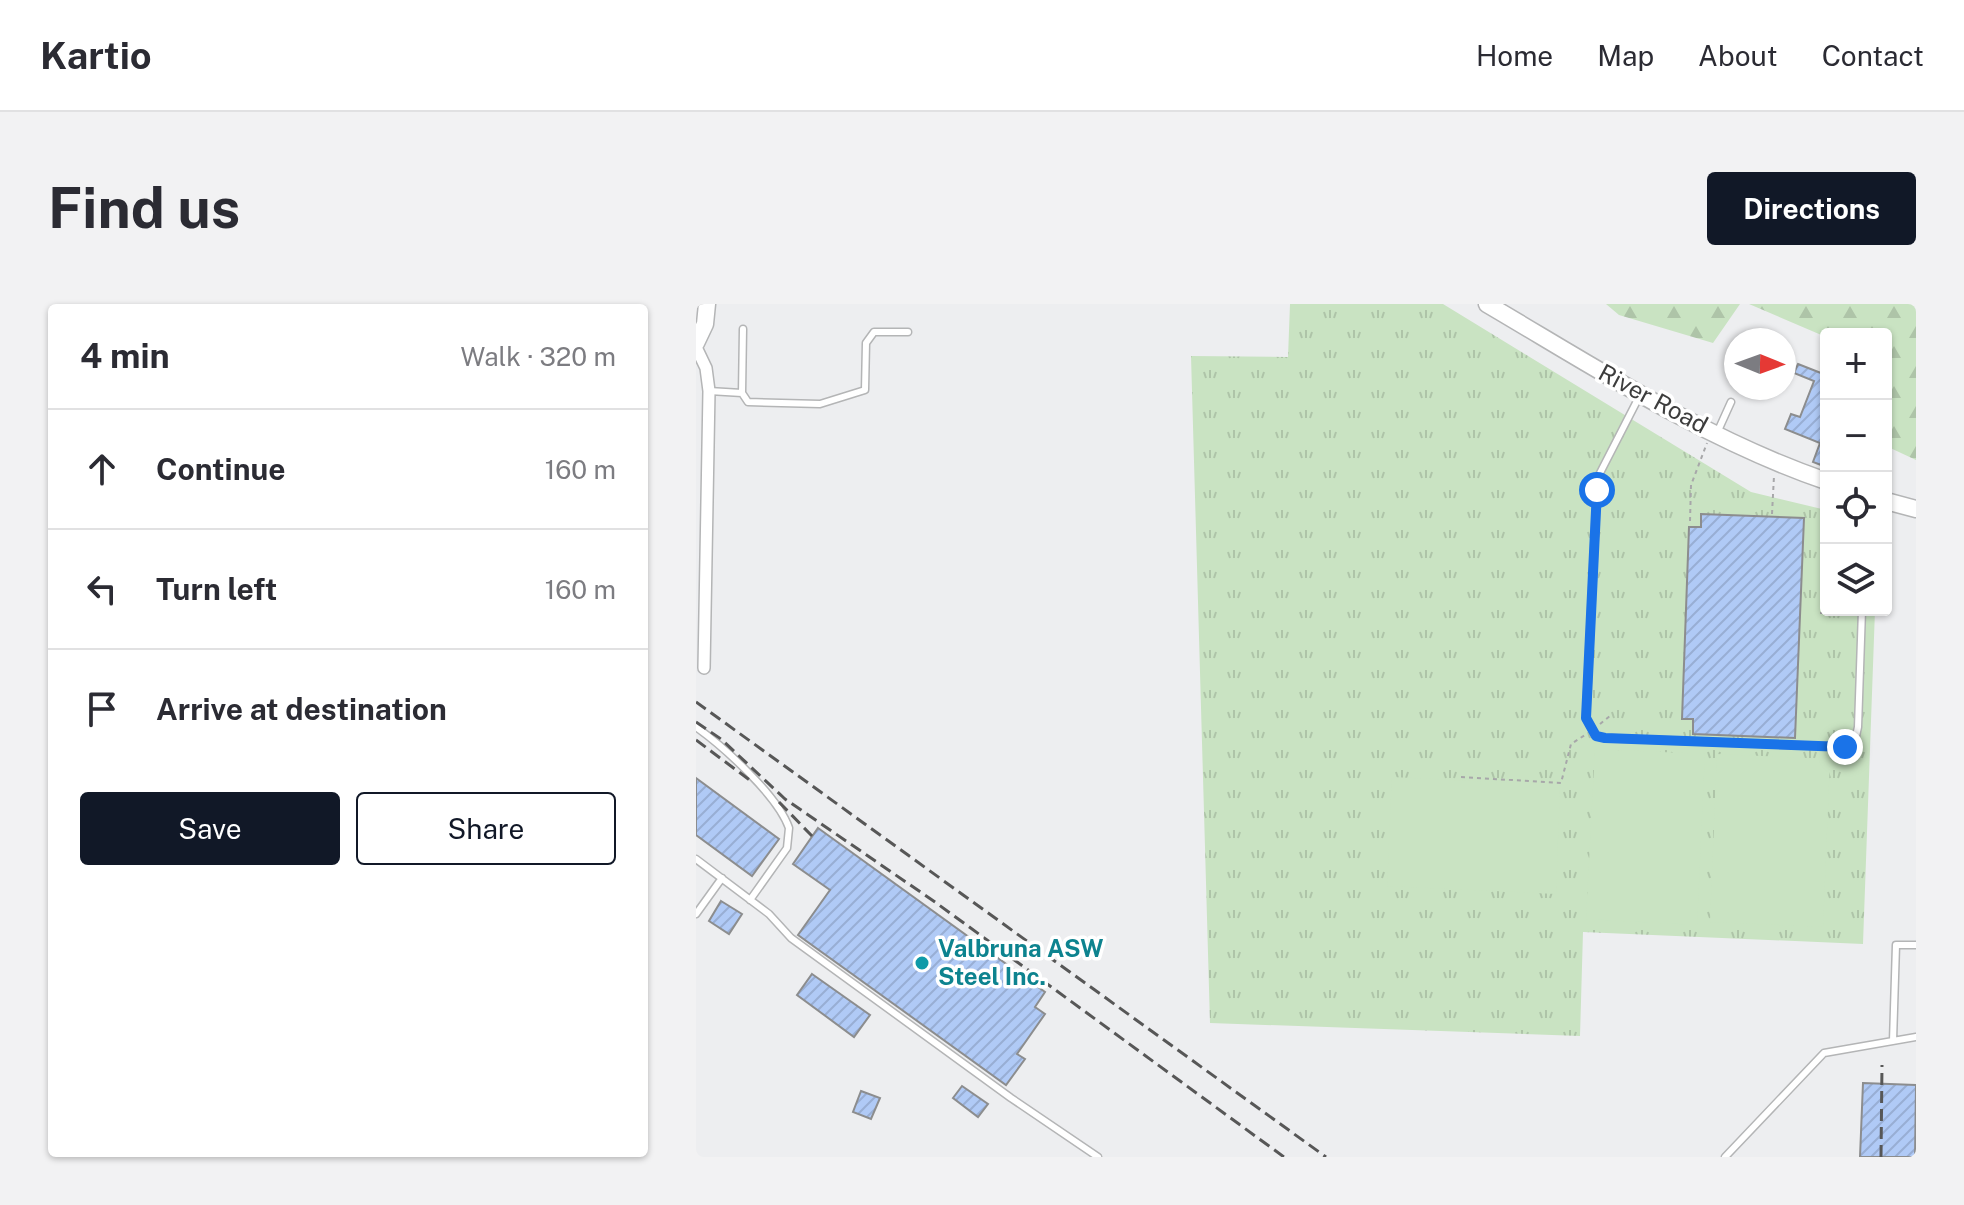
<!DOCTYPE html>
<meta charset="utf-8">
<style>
:root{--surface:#fff;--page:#f2f2f3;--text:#2b2b33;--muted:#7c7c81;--line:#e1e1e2;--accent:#111827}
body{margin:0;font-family:"Public Sans",sans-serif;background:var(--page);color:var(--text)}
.controls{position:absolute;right:24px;top:24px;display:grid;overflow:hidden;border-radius:8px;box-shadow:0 2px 6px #0004}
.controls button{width:72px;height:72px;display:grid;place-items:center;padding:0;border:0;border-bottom:2px solid var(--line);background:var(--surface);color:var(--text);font:40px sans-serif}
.compass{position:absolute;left:1028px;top:24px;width:72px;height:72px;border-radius:50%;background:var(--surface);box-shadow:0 2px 6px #0004;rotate:91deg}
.stop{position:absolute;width:24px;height:24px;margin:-18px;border:6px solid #1a73e8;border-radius:50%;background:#fff}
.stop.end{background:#1a73e8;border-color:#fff;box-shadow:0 2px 8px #0008}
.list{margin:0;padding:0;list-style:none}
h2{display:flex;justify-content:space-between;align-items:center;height:104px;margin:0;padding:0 32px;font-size:34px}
h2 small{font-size:26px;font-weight:400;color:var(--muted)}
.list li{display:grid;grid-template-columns:52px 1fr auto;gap:24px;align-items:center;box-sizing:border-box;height:120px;padding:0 32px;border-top:2px solid var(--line)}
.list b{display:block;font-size:30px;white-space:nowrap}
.list em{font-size:26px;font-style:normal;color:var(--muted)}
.actions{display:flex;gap:16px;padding:24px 32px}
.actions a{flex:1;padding:18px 0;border:2px solid var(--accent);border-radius:8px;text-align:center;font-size:28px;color:var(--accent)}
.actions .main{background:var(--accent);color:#fff}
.icon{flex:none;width:44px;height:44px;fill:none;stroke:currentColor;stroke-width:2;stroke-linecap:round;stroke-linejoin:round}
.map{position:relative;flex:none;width:1220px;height:853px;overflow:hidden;border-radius:8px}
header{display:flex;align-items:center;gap:48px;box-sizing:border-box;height:112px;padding:0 40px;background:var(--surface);border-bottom:2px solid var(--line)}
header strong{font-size:38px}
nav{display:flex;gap:44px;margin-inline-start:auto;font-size:28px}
.intro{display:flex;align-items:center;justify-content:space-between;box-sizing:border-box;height:192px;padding:0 48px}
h1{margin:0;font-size:56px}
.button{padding:20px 36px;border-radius:8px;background:var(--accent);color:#fff;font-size:28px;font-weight:700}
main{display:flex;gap:48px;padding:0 48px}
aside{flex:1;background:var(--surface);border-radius:8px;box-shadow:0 2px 6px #0004}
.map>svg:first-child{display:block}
.grass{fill:url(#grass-tufts)}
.forest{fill:url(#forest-firs)}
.garden{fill:#c9e3c2}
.building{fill:url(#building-hatch);stroke:#8c8d8e;stroke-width:2}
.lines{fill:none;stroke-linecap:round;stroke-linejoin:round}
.lane-casing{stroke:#b4b5b6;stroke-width:9}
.street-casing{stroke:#b4b5b6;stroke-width:14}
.secondary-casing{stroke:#b4b5b6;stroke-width:19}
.path{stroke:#a7a7a9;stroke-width:2;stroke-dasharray:4 4;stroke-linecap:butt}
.lane{stroke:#fff;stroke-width:6}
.street{stroke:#fff;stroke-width:11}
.secondary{stroke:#fff;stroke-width:16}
.rail{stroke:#575757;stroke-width:3;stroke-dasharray:12 6;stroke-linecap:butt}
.route{stroke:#1a73e8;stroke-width:10}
.culture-dot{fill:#0f9aa8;stroke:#fff;stroke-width:3}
.labels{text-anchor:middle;stroke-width:7;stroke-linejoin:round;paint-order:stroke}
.street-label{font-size:24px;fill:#3d3d3d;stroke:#fff}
.culture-label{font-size:24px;font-weight:bold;fill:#0d838f;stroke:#fff;text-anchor:start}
</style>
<header>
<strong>Kartio</strong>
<nav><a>Home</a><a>Map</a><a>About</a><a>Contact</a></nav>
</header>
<div class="intro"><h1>Find us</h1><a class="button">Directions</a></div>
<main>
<aside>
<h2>4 min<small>Walk · 320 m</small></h2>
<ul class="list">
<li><svg class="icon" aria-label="ahead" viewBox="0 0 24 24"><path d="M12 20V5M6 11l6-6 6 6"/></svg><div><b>Continue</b></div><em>160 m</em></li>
<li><svg class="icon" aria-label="left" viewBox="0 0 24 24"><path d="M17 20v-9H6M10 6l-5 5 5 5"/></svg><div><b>Turn left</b></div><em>160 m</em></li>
<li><svg class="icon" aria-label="arrive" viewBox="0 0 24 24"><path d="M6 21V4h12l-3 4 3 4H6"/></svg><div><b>Arrive at destination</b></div></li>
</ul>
<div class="actions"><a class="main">Save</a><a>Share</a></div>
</aside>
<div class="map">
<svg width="1220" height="853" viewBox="0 0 1220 853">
<defs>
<pattern id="grass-tufts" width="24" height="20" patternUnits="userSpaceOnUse" patternTransform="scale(2)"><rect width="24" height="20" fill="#c9e3c2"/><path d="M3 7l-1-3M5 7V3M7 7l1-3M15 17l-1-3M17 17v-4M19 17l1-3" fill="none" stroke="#aec4a8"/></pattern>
<pattern id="forest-firs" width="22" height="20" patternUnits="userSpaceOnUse" patternTransform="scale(2)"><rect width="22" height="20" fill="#c9e3c2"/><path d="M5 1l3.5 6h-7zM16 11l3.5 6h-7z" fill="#aec4a8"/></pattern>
<pattern id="building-hatch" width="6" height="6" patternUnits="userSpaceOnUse" patternTransform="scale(2)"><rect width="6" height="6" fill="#b0caf6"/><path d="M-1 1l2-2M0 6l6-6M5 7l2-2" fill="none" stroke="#98aed4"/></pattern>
</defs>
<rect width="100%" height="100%" fill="#edeef0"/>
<path class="grass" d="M594 0H747L1055 188 1130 206V306H1179L1167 640 887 628 884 732 514 719 495 52 592 53Z"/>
<path class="forest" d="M910 0H1044L1017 39 923 11Z
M1053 0H1220V156L1190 142V30H1130V33Z"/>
<path class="garden" d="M899 445 1009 450 1001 621 890 615Z
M1021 450 1134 455 1127 623 1014 618Z
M696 473 864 481 860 590 691 582Z"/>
<path class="building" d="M1102 60 1130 71V163L1117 158 1124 139 1089 125 1095 110 1104 113 1118 77 1098 69Z
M1005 210 1108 214 1099 434 997 430V415H986L993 223H1005Z
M0 474 83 535 56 572 0 531Z
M122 524 349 688 339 703 349 710 321 750 329 755 310 781 102 631 134 586 97 560Z
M25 597 46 610 33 630 13 617Z
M116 670 174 711 158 733 101 691Z
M1167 779 1220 781 1219 853H1164Z
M266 782 292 800 282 813 257 794Z
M165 787 184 794 175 815 157 808Z"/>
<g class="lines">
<g class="lane-casing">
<path id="lane" d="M13 87 46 89 47 25
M46 89 52 98 124 100 169 86 170 39 178 28H212
M943 93 904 169 901 186 890 414 900 432 909 434 1149 443 1160 432 1162 423 1166 306
M1021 129 1035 98
M0 423C28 443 82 492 93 524L91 544 54 596
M0 555 73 610 95 634 315 794 402 853
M0 610 26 574
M1197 737 1200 641H1220
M1029 853 1128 749 1220 733"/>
</g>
<g class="street-casing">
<path id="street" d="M0 43 10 64 13 87 8 364"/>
</g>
<g class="secondary-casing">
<path id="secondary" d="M791 0C900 64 1010 136 1130 177
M0 39 9 20 11 0
M1190 197 1220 205"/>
</g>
<path class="path" d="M1076 210 1078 172
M994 217 995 181 1011 139
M1124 309H1157
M904 420 915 411
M765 473 865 479 875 440 889 431"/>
<use href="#lane" class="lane"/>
<use href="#street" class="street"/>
<use href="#secondary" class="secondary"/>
<path class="rail" d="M0 398 630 853
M0 418 25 435 89 495 239 598 588 853
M0 436 55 477
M83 498 116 532
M1185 853 1186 761"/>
</g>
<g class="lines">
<path class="route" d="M901 186 890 414 900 432 909 434 1149 443"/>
</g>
<circle class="culture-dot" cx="226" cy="659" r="8"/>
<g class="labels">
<g class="street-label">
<text transform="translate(957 95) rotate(28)" y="8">River Road</text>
</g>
<g class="culture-label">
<text x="242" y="653">Valbruna ASW<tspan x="242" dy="28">Steel Inc.</tspan></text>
</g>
</g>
</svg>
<div class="controls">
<button>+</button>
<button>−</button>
<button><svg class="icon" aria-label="locate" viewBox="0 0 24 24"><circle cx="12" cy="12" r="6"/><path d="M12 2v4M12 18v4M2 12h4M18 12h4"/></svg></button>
<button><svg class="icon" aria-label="layers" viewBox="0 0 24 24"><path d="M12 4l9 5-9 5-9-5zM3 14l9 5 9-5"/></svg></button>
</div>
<svg class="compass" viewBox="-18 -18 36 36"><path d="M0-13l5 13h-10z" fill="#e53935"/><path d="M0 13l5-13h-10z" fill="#7c7c81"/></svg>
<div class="stop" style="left:901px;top:186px"></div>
<div class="stop end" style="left:1149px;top:443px"></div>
</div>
</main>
